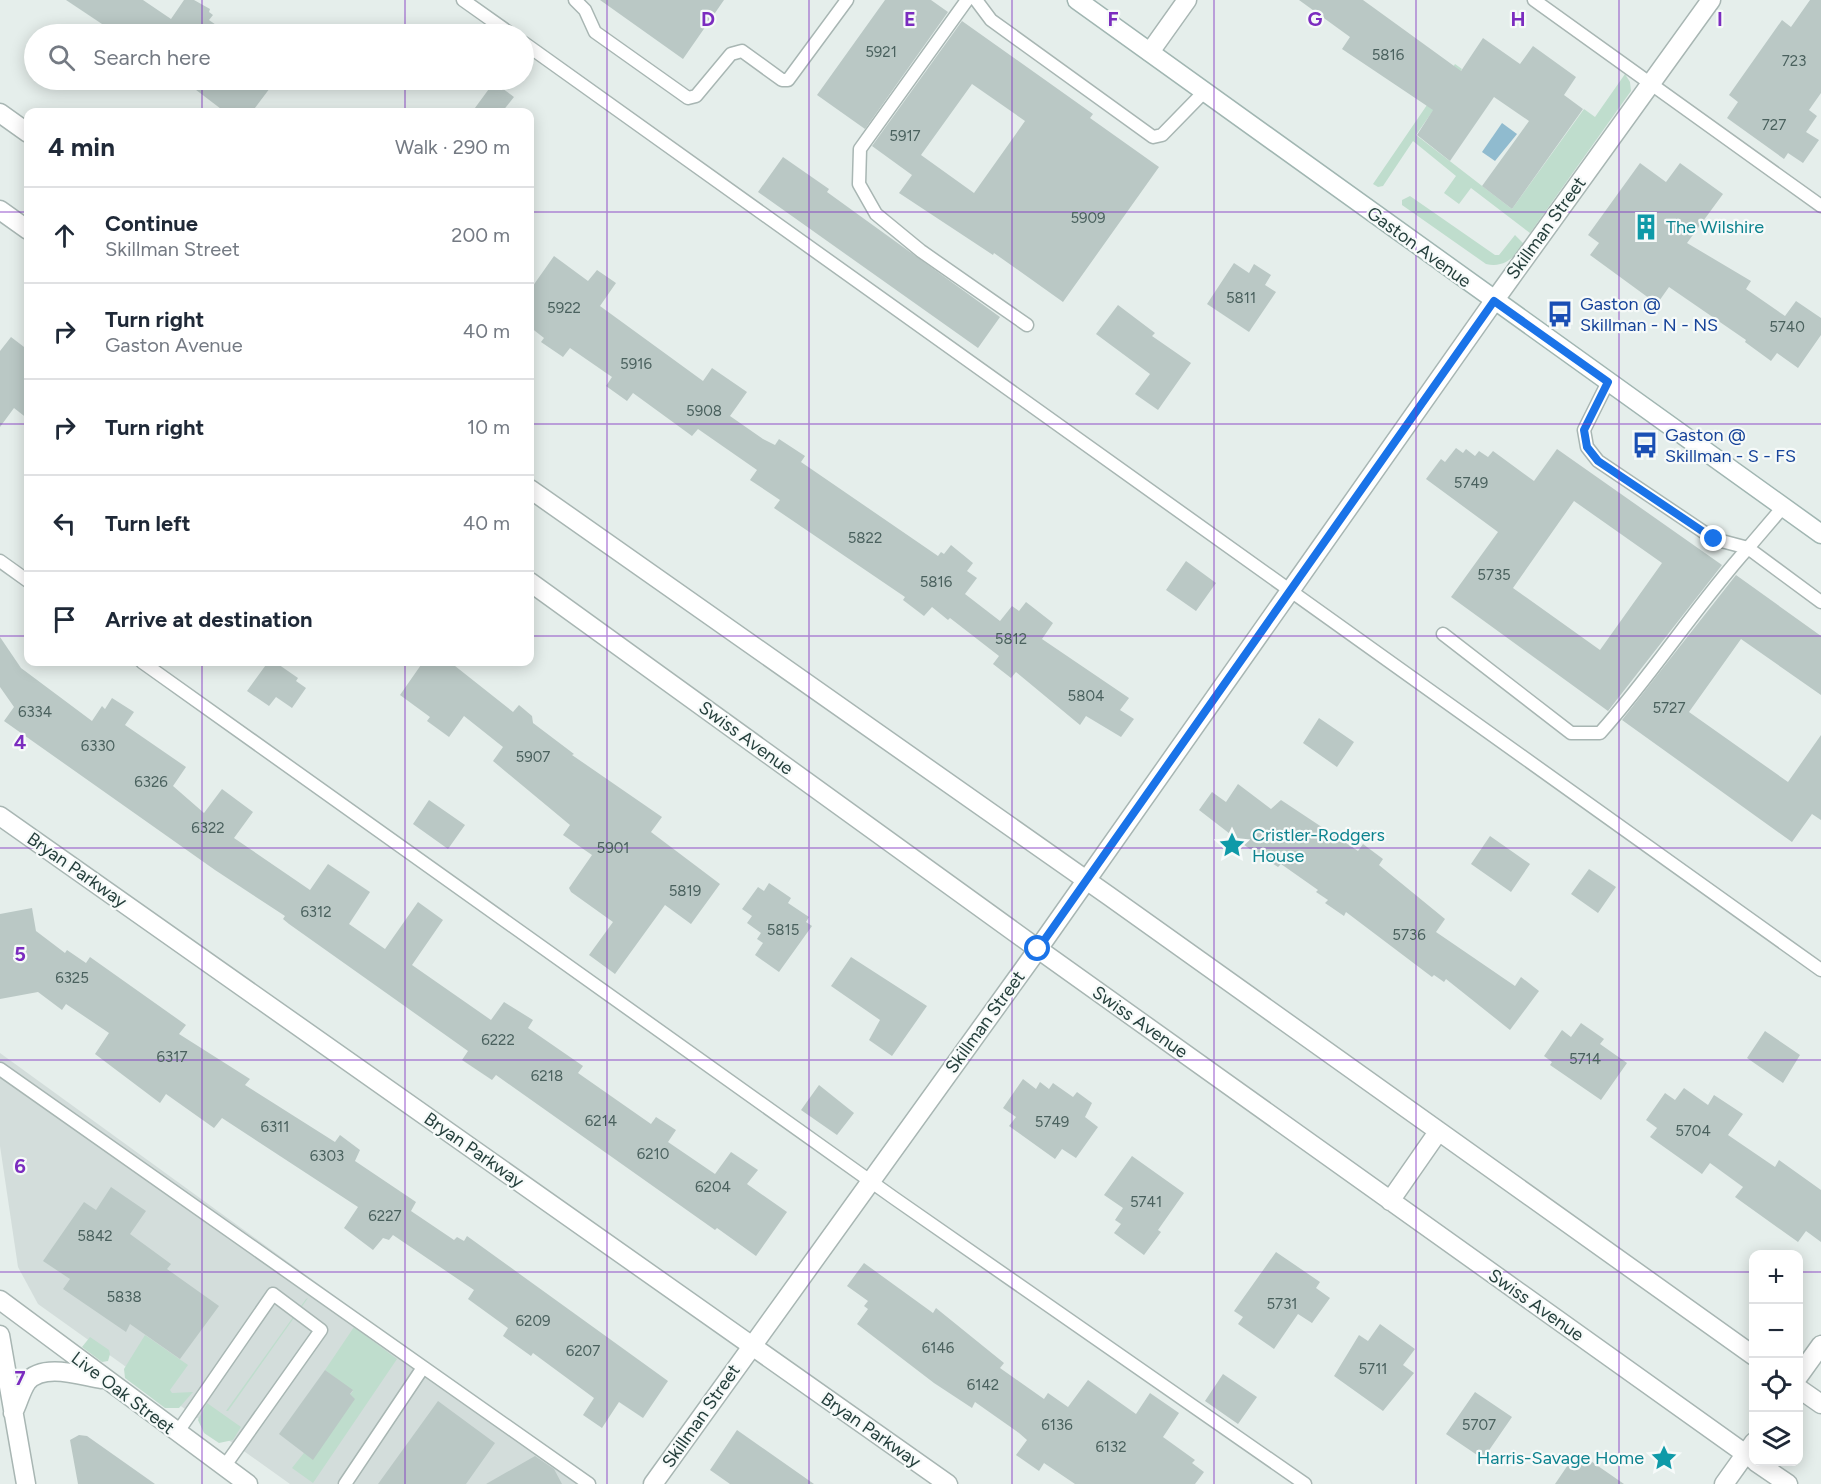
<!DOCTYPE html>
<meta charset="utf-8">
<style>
:root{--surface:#fff;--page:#f2f2f3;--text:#1f2937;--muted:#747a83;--line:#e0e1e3}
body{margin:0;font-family:Figtree,sans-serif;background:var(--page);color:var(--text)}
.controls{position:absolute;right:18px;bottom:18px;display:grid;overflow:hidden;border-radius:12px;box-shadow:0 3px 15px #0003}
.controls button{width:54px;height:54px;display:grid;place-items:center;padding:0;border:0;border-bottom:2px solid var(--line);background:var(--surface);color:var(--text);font:30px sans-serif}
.stop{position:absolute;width:18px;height:18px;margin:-14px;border:4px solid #1a73e8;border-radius:50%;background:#fff}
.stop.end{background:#1a73e8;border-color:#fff;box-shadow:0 2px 6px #0008}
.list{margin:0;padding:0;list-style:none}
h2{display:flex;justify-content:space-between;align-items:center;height:78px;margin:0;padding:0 24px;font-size:26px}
h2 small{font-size:20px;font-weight:400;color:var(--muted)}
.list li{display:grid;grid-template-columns:39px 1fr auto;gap:18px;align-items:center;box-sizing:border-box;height:96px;padding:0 24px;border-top:2px solid var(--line)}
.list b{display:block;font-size:22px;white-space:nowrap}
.list p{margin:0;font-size:20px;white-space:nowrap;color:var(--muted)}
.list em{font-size:20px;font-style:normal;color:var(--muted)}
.icon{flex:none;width:33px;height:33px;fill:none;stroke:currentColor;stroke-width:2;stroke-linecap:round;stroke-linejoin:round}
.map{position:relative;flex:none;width:1821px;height:1484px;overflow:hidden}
.search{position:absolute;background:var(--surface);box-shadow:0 3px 15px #0003;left:24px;top:24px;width:510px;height:66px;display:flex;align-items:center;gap:15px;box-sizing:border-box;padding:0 21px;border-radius:33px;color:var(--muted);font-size:22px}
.panel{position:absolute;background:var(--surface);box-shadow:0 3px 15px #0003;left:24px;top:108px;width:510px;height:558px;border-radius:12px}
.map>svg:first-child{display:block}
.built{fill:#d3dddb}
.green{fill:#bfddcd}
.water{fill:#90bbcf}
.building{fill:#bac8c5;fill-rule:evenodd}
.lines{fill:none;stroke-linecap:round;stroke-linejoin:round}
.service-casing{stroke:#a8b6b3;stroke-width:15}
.minor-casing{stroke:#a8b6b3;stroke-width:21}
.tertiary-casing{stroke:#a8b6b3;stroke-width:21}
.secondary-casing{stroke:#a1b6b2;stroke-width:21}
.service{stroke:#fff;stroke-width:12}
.minor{stroke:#fff;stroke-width:18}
.tertiary{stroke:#fff;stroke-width:18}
.secondary{stroke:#fff;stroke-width:18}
.route{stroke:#1a73e8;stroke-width:8}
.grid{fill:none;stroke:#7b2cbf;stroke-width:1.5;stroke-opacity:0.55}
.labels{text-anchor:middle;stroke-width:4.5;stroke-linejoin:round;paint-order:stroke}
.number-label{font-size:15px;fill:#4a615e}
.culture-label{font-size:18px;fill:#0d838f;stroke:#f6faf9;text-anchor:start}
.street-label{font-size:18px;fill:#253f3c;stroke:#f6faf9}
.transit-label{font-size:18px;fill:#164399;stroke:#f6faf9;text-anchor:start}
.grid-label{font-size:20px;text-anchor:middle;font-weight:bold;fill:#7b2cbf;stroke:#f6faf9;stroke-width:4.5;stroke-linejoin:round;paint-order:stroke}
</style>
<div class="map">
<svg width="1821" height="1484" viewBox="0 0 1821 1484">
<rect width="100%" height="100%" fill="#e5eeeb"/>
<path class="built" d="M0 1053 594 1484H290L38 1304 18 1267 0 1146Z"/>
<path class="green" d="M1455 64 1462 69 1416 135 1512 209 1584 109 1595 117 1625 74 1630 82 1631 91 1530 233 1471 188 1459 204 1444 193 1456 176 1413 141 1383 186 1378 187 1373 184Z
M1410 196 1495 255H1499L1515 235 1524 244C1514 258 1504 268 1486 264L1402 205V200Z
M308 1298 228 1411H226L306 1299Z
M354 1327 397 1359 313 1483 292 1468 353 1391 325 1370Z
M145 1335 188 1365 170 1390 172 1393 193 1392 179 1408H165L125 1378 124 1369Z
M90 1337 109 1350 110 1354 108 1361 102 1362 82 1347Z
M207 1403 241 1427 233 1440 219 1443 204 1433 198 1420Z"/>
<path class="water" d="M1502 123 1517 134 1495 161 1482 152Z"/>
<path class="building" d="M66 0H143L171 19 184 0H194L210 9 209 12 213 15 209 20 229 34H117Z
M600 0H724L683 59Z
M885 0H931L948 12 865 129 817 95Z
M1299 0H1363L1461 71 1483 38 1520 64 1533 46 1576 77 1564 95 1583 109 1512 209 1482 186 1529 121 1494 97 1450 161 1417 135 1433 110 1342 49 1350 37Z
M1810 0H1821V93L1809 110 1817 116 1806 132 1819 140 1803 163 1788 153 1784 159 1727 118 1738 102 1729 95 1782 20 1791 27Z
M962 21 1093 114 1090 118 1159 167 1063 302 994 253 993 255 899 193 912 175 872 146ZM972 84 1025 121 974 193 921 155Z
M183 80H276L252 112H225Z
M494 82 514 97 502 112H472Z
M783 157 829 189 827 192 1000 317 978 348 758 192Z
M1640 163 1666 182 1680 163 1723 194 1687 243 1751 281 1746 289 1785 316 1796 301 1821 318V335L1798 368 1777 353 1771 361 1745 342 1746 340 1669 287 1657 304 1590 255 1599 243 1588 235Z
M554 256 588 281 597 270 616 283 600 306 703 381 712 368 747 392 730 416 763 439 775 445 779 439 805 456 801 462 938 556 941 552 944 554 951 545 973 563 967 571 977 578 965 594 1000 621 1012 606 1019 611 1026 602 1053 623 1042 639 1129 698 1120 710 1134 719 1121 737 1086 716 1080 725 1016 672 1011 678 993 664 999 656 950 618 948 620 932 607 924 616 903 600 905 597 774 508 780 500 750 480 757 470 698 429 692 436 633 393 627 401 606 386 612 377 570 348 563 357 541 342 544 338 530 327V290Z
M1234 263 1249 273 1254 264 1271 275 1265 285 1276 292 1249 332 1207 304Z
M1118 305 1155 333 1152 336 1191 363 1158 410 1135 394 1150 374 1096 334Z
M11 337 28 350V419L14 408 0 427V351Z
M1456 448 1463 453 1466 449 1475 456 1479 451 1488 457 1493 451 1534 481 1557 449 1722 565 1608 711 1451 597 1498 532 1426 479 1441 459 1445 462ZM1574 501 1662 563 1600 650 1513 588Z
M1186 561 1216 583 1196 611 1166 590Z
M1736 575 1821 636V695L1741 639 1689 712 1788 782 1821 735V820L1812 814 1792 842 1622 720Z
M0 637 21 668 92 721 102 706 105 709 112 698 134 712 125 725 186 767 173 786 204 813 222 789 253 812 234 838 310 890 328 864 370 892 349 924 385 949 418 902 443 920 412 965 491 1020 504 1002 533 1020 528 1028 583 1066 578 1073 651 1124 656 1117 676 1130 668 1142 715 1174 731 1152 758 1170 747 1184 787 1212 756 1256 717 1228 715 1230 496 1075 492 1080 462 1060 468 1051 289 924 283 919 285 916 215 870 4 721 14 707 0 687Z
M268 662H275L298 678 296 681 306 688 292 708 276 697 269 706 247 691Z
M423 662H450L513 712 519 705 532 716 533 723 574 754 572 755 662 817 651 832 720 884 691 924 665 905 615 974 589 955 613 922 571 892 569 888 592 855 563 835 570 825 493 761 503 747 464 716 449 737 427 721 430 717 400 695Z
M1319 718 1354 742 1337 767 1303 743Z
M1238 784 1271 809 1281 800 1358 851 1363 844 1383 859 1379 865 1445 919 1436 932 1515 986 1521 977 1539 991 1510 1030 1446 979 1444 982 1434 975 1432 977 1346 912 1344 916 1325 903 1328 900 1316 892 1318 890 1281 864 1278 867 1247 847 1199 810 1212 792 1226 802Z
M429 800 465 825 448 849 413 824Z
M1490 836 1530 864 1511 892 1471 864Z
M1589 869 1616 887 1598 913 1571 894Z
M769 883 791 898 788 903 809 917 806 922 812 926 779 972 755 955 763 943 757 939 761 933 747 923 752 916 742 909 758 887 764 891Z
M32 908 36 931 65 953 67 950 86 963 90 957 186 1025 179 1034 250 1079 245 1085 335 1142 340 1135 360 1150 355 1161 416 1202 411 1211 454 1240 457 1237 464 1241 467 1236 668 1381 643 1418 619 1402 602 1428 583 1415 594 1398 533 1353 531 1356 503 1336 508 1328 468 1299 474 1290 393 1235 389 1240 383 1238 373 1250 344 1228 358 1207 222 1118 214 1128 166 1094 160 1103 95 1054 109 1033 66 1004 62 1010 38 992 0 999V914Z
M851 957 927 1006 892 1056 869 1040 880 1020 831 986Z
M1581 1023 1604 1039 1600 1044 1627 1063 1601 1100 1550 1065 1552 1062 1544 1056 1562 1030 1571 1037Z
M1765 1031 1800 1055 1783 1083 1747 1058Z
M1023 1079 1036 1089 1040 1082 1049 1089 1053 1083 1073 1097 1077 1092 1092 1103 1085 1117 1098 1127 1076 1158 1062 1149 1055 1159 1009 1126 1016 1117 1003 1108Z
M819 1085 854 1113 837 1135 801 1110Z
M1684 1088 1708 1105 1714 1095 1743 1114 1728 1135 1775 1167 1779 1160 1821 1190V1242L1806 1231 1798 1242 1735 1197 1743 1187 1710 1163 1702 1174 1650 1137 1657 1128 1646 1120 1665 1093 1675 1100Z
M1132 1156 1184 1193 1158 1230 1161 1232 1144 1255 1114 1233 1121 1224 1115 1220 1123 1208 1104 1195Z
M111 1187 146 1211 130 1234 171 1264 167 1269 219 1306 180 1359 130 1324 126 1332 63 1289 70 1279 43 1261 84 1202 96 1210Z
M1276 1252 1320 1282 1316 1288 1330 1298 1312 1323 1298 1314 1274 1349 1238 1324 1243 1317 1234 1311Z
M864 1263 933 1313 936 1308 1004 1363 1000 1368 1044 1399 1048 1393 1068 1407 1088 1380 1136 1414 1150 1393 1179 1413 1163 1437 1195 1460 1192 1463 1204 1472 1195 1484H1075L1044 1463 1039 1471 1016 1455 1027 1440 1019 1433 975 1402 972 1408 934 1383 857 1324 868 1309 864 1306 868 1301 847 1286Z
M1380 1324 1415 1349 1403 1365 1414 1373 1383 1411 1334 1376 1359 1335 1368 1341Z
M325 1370 353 1390 350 1394 355 1399 313 1460 279 1434Z
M1223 1374 1257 1397 1238 1424 1205 1401Z
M1475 1392 1512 1417 1483 1459 1446 1434Z
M438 1401 495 1443 466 1484H378Z
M737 1430 814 1484H730L710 1470Z
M79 1435 87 1436 155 1484H78L70 1440Z
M535 1456 554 1469 562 1484H486Z
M1585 1457 1624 1484H1555L1572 1459 1580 1465Z"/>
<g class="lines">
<g class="service-casing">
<path id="service" d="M463 0 511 34
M575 0 585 10 595 32 688 98 696 96 731 54 742 51 782 80H788L847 0
M967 0 860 149 859 184 876 214 921 251 1027 325
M976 0 991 20 1153 137 1162 135 1204 92
M1534 0 1821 206
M524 43 1821 970
M1608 382 1584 430 1587 447 1598 461 1714 539 1748 548 1783 507
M0 561 28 581
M1443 634 1571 733H1600C1653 674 1695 607 1748 548L1821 602
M142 662 894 1198 1305 1484
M0 1069 589 1484
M177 1433 273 1294 321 1330 224 1467
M345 1484 422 1369"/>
</g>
<g class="minor-casing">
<path id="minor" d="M1150 52 1187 0
M1494 301 1711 0
M0 816 948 1484
M1798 1377 1821 1345
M1724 1484 1754 1442"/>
</g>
<g class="tertiary-casing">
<path id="tertiary" d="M0 113 28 133
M0 210 28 230
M530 489 1109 896 1754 1356
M530 582 1038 949 1754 1460
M1390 1201 1438 1132
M0 1300 248 1484
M0 1335 26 1484
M1798 1388 1821 1404
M13 1413C18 1404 21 1390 27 1382 43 1362 82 1376 102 1379
M1756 1462 1788 1484
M653 1484 1038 949 1494 301"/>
</g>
<g class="secondary-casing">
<path id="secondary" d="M1077 0 1821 534"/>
</g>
<use href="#service" class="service"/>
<use href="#minor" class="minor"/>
<use href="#tertiary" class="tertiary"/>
<use href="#secondary" class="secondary"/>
</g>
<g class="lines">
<path class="route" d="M1038 949 1494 301 1608 382 1584 430 1587 447 1598 461 1714 539"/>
</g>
<path class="grid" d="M202 0V34M405 0V34M607 0V1484M809 0V1484M1012 0V1484M1214 0V1484M1416 0V1484M1619 0V1484M202 80V112M405 80V112M0 212H28M530 212H1821M0 424H28M530 424H1821M0 636H28M530 636H1821M202 662V1484M405 662V1484M0 848H1821M0 1060H1821M0 1272H1754M1798 1272H1821"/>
<defs>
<g id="building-bare" transform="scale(2.07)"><path d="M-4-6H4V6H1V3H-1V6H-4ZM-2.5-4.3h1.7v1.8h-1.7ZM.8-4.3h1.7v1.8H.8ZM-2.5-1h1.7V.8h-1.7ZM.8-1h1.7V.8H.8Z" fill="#0f9aa8" stroke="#f6faf9" stroke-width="2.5" paint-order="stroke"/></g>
<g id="bus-bare" transform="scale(2.07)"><path d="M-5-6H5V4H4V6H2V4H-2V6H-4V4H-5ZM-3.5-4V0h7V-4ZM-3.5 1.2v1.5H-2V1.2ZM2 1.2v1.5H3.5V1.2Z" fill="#1a4fb4" stroke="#f6faf9" stroke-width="2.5" paint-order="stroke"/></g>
<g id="sight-bare" transform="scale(2.07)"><path d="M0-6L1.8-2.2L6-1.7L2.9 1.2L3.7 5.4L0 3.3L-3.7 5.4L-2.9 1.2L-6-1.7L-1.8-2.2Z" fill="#0f9aa8" stroke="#f6faf9" stroke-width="2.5" paint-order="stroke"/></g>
</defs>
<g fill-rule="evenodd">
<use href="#building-bare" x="1646" y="227"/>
<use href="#bus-bare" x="1560" y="314"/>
<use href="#bus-bare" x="1645" y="445"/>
<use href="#sight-bare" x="1232" y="845"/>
<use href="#sight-bare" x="1664" y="1458"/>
</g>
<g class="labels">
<g class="number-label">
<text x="881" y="57">5921</text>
<text x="1388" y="60">5816</text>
<text x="1794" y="66">723</text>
<text x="1774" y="130">727</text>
<text x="905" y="141">5917</text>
<text x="1088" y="223">5909</text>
<text x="1241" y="303">5811</text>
<text x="564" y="313">5922</text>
<text x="1787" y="332">5740</text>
<text x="636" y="369">5916</text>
<text x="704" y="416">5908</text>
<text x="1471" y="488">5749</text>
<text x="865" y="543">5822</text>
<text x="1494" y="580">5735</text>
<text x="936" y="587">5816</text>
<text x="1011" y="644">5812</text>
<text x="1086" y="701">5804</text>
<text x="1669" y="713">5727</text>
<text x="35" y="717">6334</text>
<text x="98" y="751">6330</text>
<text x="533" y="762">5907</text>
<text x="151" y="787">6326</text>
<text x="208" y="833">6322</text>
<text x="613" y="853">5901</text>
<text x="685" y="896">5819</text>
<text x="316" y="917">6312</text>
<text x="783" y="935">5815</text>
<text x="1409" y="940">5736</text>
<text x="72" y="983">6325</text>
<text x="498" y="1045">6222</text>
<text x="172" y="1062">6317</text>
<text x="1585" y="1064">5714</text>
<text x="547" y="1081">6218</text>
<text x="601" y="1126">6214</text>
<text x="1052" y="1127">5749</text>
<text x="275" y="1132">6311</text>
<text x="1693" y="1136">5704</text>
<text x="653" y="1159">6210</text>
<text x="327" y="1161">6303</text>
<text x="713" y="1192">6204</text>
<text x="1146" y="1207">5741</text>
<text x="385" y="1221">6227</text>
<text x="95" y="1241">5842</text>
<text x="124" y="1302">5838</text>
<text x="1282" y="1309">5731</text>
<text x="533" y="1326">6209</text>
<text x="938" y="1353">6146</text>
<text x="583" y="1356">6207</text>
<text x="1373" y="1374">5711</text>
<text x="983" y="1390">6142</text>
<text x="1057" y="1430">6136</text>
<text x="1479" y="1430">5707</text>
<text x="1111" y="1452">6132</text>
</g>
<g class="culture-label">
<text x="1666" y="233">The Wilshire</text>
<text x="1252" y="841">Cristler-Rodgers<tspan x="1252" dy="21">House</tspan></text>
<text x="1644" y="1464" text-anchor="end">Harris-Savage Home</text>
</g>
<g class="street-label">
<text transform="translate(1546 228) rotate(-54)" y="6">Skillman Street</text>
<text transform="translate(1419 247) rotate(36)" y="6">Gaston Avenue</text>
<text transform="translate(746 738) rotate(36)" y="6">Swiss Avenue</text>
<text transform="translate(77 870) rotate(35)" y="6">Bryan Parkway</text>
<text transform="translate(985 1022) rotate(-54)" y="6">Skillman Street</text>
<text transform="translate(1140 1022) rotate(35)" y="6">Swiss Avenue</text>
<text transform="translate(474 1150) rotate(35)" y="6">Bryan Parkway</text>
<text transform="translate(1536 1305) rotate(35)" y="6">Swiss Avenue</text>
<text transform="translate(123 1393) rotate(37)" y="6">Live Oak Street</text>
<text transform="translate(701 1416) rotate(-55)" y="6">Skillman Street</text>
<text transform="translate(871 1430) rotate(35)" y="6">Bryan Parkway</text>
</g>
<g class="transit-label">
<text x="1580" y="310">Gaston @<tspan x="1580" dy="21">Skillman - N - NS</tspan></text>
<text x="1665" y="441">Gaston @<tspan x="1665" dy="21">Skillman - S - FS</tspan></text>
</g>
</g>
<g class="grid-label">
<text x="708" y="26">D</text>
<text x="910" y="26">E</text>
<text x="1113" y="26">F</text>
<text x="1315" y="26">G</text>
<text x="1518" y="26">H</text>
<text x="1720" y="26">I</text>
<text x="20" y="749">4</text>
<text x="20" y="961">5</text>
<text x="20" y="1173">6</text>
<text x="20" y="1385">7</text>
</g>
</svg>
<div class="controls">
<button>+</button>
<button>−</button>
<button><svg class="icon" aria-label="locate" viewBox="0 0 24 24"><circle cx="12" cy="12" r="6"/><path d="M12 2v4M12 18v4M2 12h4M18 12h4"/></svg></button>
<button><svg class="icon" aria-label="layers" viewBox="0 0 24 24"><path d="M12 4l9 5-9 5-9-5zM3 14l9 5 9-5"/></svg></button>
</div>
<div class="stop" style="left:1038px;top:949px"></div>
<div class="stop end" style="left:1714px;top:539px"></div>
<div class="search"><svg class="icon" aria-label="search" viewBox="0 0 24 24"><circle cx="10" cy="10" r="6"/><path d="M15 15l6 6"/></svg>Search here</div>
<section class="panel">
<h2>4 min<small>Walk · 290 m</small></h2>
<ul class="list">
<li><svg class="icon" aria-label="ahead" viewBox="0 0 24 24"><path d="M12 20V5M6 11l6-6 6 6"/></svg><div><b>Continue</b><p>Skillman Street</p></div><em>200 m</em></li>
<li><svg class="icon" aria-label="right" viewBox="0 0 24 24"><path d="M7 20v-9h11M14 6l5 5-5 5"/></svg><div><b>Turn right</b><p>Gaston Avenue</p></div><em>40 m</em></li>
<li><svg class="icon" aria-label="right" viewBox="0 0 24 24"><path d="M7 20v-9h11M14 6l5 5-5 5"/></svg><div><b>Turn right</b></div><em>10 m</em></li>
<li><svg class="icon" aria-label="left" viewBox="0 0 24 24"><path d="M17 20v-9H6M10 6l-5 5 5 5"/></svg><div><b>Turn left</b></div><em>40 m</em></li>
<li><svg class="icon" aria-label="arrive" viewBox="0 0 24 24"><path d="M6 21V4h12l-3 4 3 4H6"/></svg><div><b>Arrive at destination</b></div></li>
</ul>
</section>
</div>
